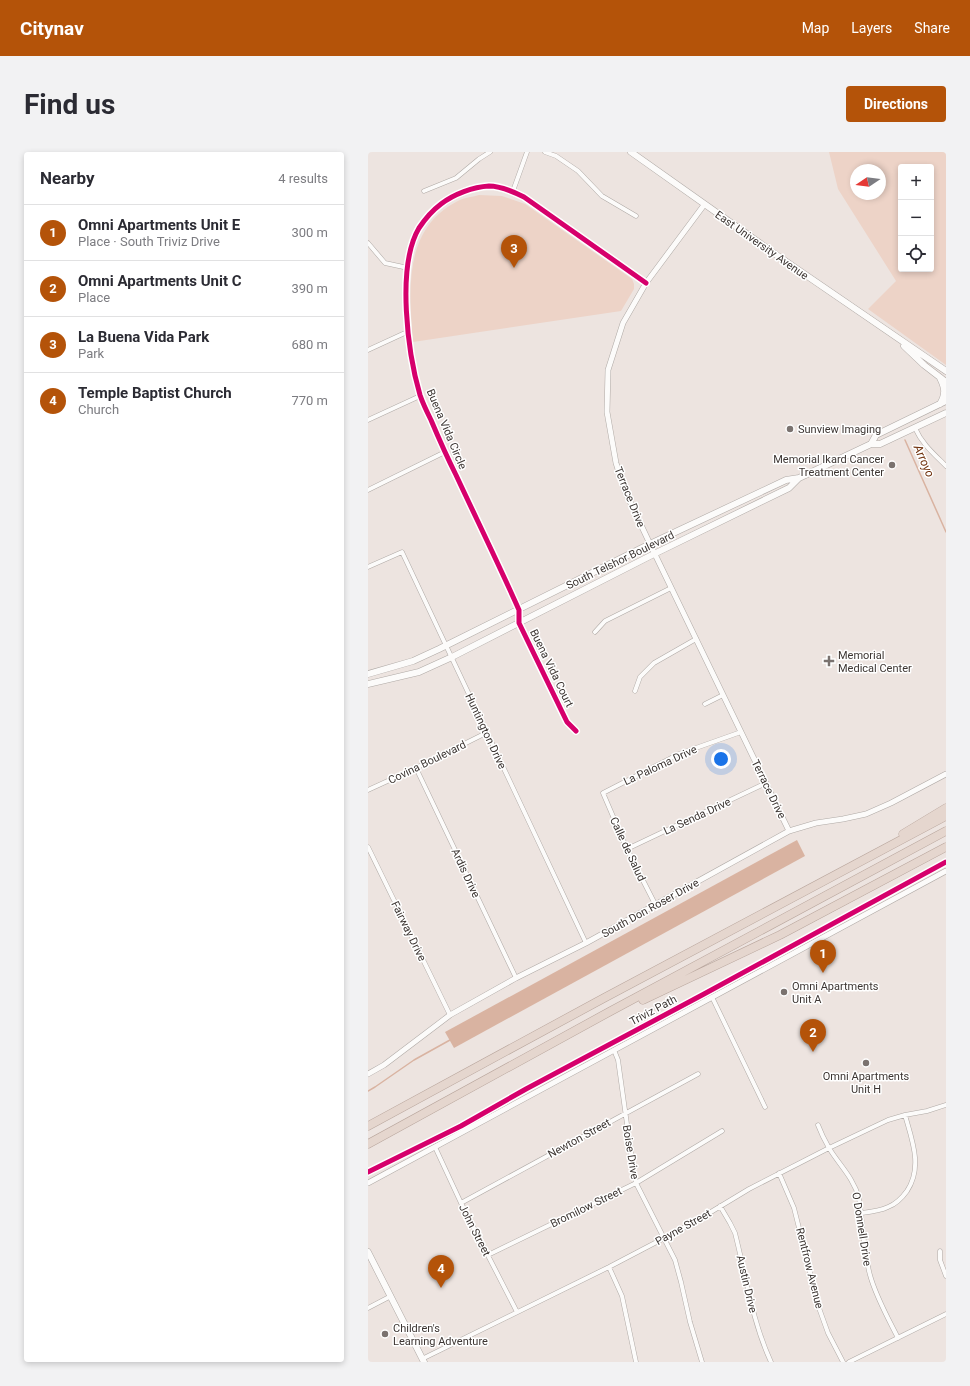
<!DOCTYPE html>
<meta charset="utf-8">
<style>
:root{--surface:#fff;--page:#f2f2f3;--text:#2b2b33;--muted:#7c7c81;--line:#e1e1e2;--accent:#b45309}
body{margin:0;font-family:Roboto,sans-serif;background:var(--page);color:var(--text)}
.controls{position:absolute;right:12px;top:12px;display:grid;overflow:hidden;border-radius:4px;box-shadow:0 2px 6px #0003}
.controls button{width:36px;height:36px;display:grid;place-items:center;padding:0;border:0;border-bottom:1px solid var(--line);background:var(--surface);color:var(--text);font:20px sans-serif}
.compass{position:absolute;left:482px;top:12px;width:36px;height:36px;border-radius:50%;background:var(--surface);box-shadow:0 2px 6px #0003;rotate:257deg}
.you{position:absolute;left:353px;top:607px;width:14px;height:14px;margin:-10px;border:3px solid #fff;border-radius:50%;background:#1a73e8;box-shadow:0 0 0 6px #1a73e833}
.badge{display:grid;place-items:center;width:26px;height:26px;border-radius:50%;background:var(--accent);color:#fff;font-size:13px;font-weight:700}
.pin{position:absolute;translate:-50% -33px;filter:drop-shadow(0 1px 2px #0008)}
.pin::after{content:'';position:absolute;top:21px;width:14px;height:12px;background:inherit;clip-path:polygon(0 0,100% 0,50% 100%)}
.list{margin:0;padding:0;list-style:none}
h2{display:flex;justify-content:space-between;align-items:center;height:52px;margin:0;padding:0 16px;font-size:17px}
h2 small{font-size:13px;font-weight:400;color:var(--muted)}
.list li{display:grid;grid-template-columns:26px 1fr auto;gap:12px;align-items:center;box-sizing:border-box;height:56px;padding:0 16px;border-top:1px solid var(--line)}
.list b{display:block;font-size:15px;white-space:nowrap}
.list p{margin:0;font-size:13px;white-space:nowrap;color:var(--muted)}
.list em{font-size:13px;font-style:normal;color:var(--muted)}
.icon{flex:none;width:22px;height:22px;fill:none;stroke:currentColor;stroke-width:2;stroke-linecap:round;stroke-linejoin:round}
.map{position:relative;flex:none;width:578px;height:1210px;overflow:hidden;border-radius:4px}
header{display:flex;align-items:center;gap:24px;box-sizing:border-box;height:56px;padding:0 20px;background:var(--accent);color:#fff}
header strong{font-size:19px}
nav{display:flex;gap:22px;margin-inline-start:auto;font-size:14px}
.intro{display:flex;align-items:center;justify-content:space-between;box-sizing:border-box;height:96px;padding:0 24px}
h1{margin:0;font-size:28px}
.button{padding:10px 18px;border-radius:4px;background:var(--accent);color:#fff;font-size:14px;font-weight:700}
main{display:flex;gap:24px;padding:0 24px}
aside{flex:1;background:var(--surface);border-radius:4px;box-shadow:0 2px 6px #0003}
.map>svg:first-child{display:block}
.green{fill:#edd3c7;fill-rule:evenodd}
.water{fill:#d9b3a1}
.lines{fill:none;stroke-linecap:round;stroke-linejoin:round}
.stream{stroke:#d9b3a1;stroke-width:1.5}
.minor-casing{stroke:#afa9a5;stroke-width:5}
.tertiary-casing{stroke:#afa9a5;stroke-width:6}
.secondary-casing{stroke:#afa9a5;stroke-width:7}
.motorway-casing{stroke:#b8a59c;stroke-width:9}
.minor{stroke:#fcfbfa;stroke-width:4}
.tertiary{stroke:#fcfbfa;stroke-width:5}
.secondary{stroke:#fcfbfa;stroke-width:6}
.motorway{stroke:#e5d6ce;stroke-width:8}
.cycleway-casing{stroke:#fff;stroke-width:8}
.cycleway{stroke:#d6006c;stroke-width:5}
.poi-dot{fill:#7a726f;stroke:#fff;stroke-width:1.5}
.labels{text-anchor:middle;stroke-width:3;stroke-linejoin:round;paint-order:stroke}
.street-label{font-size:11px;fill:#3c3532;stroke:#fff}
.poi-label{font-size:11px;fill:#3c3532;stroke:#fff;text-anchor:start}
.water-label{font-size:12px;font-style:italic;fill:#6f300b;stroke:#fff}
</style>
<header>
<strong>Citynav</strong>
<nav><a>Map</a><a>Layers</a><a>Share</a></nav>
</header>
<div class="intro"><h1>Find us</h1><a class="button">Directions</a></div>
<main>
<aside>
<h2>Nearby<small>4 results</small></h2>
<ul class="list">
<li><span class="badge">1</span><div><b>Omni Apartments Unit E</b><p>Place · South Triviz Drive</p></div><em>300 m</em></li>
<li><span class="badge">2</span><div><b>Omni Apartments Unit C</b><p>Place</p></div><em>390 m</em></li>
<li><span class="badge">3</span><div><b>La Buena Vida Park</b><p>Park</p></div><em>680 m</em></li>
<li><span class="badge">4</span><div><b>Temple Baptist Church</b><p>Church</p></div><em>770 m</em></li>
</ul>
</aside>
<div class="map">
<svg width="578" height="1210" viewBox="0 0 578 1210">
<rect width="100%" height="100%" fill="#ede4e0"/>
<path class="green" d="M461 0H578V213L500 157 528 129 470 37ZM533 15H563V117H533ZM488 18H512V42H488Z
M111 43 134 44 157 52 264 127 266 132V137L253 159 45 190C41 139 35 78 88 50 94 46 104 45 111 43Z"/>
<path class="water" d="M429 688 437 704 86 896 77 880Z"/>
<g class="lines">
<path class="stream" d="M537 288 578 380
M0 939 7 935 46 908 82 888"/>
<g class="minor-casing">
<path id="minor" d="M177 0 188 4 210 19 234 44 268 64
M56 39 88 26 111 7 122 0
M145 39 159 0
M0 91 17 111 40 116
M0 198 39 180
M0 268 52 244
M547 276C554 292 566 302 578 314
M0 338 77 300
M0 415 34 400 218 791
M227 480 237 469 303 436
M267 539 272 525 286 511 328 487
M337 552 355 543
M208 579 199 570 151 471V458C131 413 109 368 88 323 79 305 71 287 63 268 59 260 55 252 52 243 40 202 28 115 51 76 57 67 65 58 73 52 86 42 105 35 121 34 133 34 146 40 156 45L278 131
M48 616 148 826
M0 638 48 616 118 581
M0 695 82 863
M259 697 398 631
M287 752 259 697 235 641 311 602 373 580
M344 845 397 955
M246 898 250 908 265 1015 268 1031 307 1108 313 1130 322 1170 334 1210
M450 973C453 981 457 989 461 996 472 1014 485 1025 491 1046 495 1072 495 1098 502 1123 508 1145 520 1166 530 1186
M67 995 93 1051 149 1160
M411 1021 426 1056 451 1156 460 1181 475 1210
M93 1051 330 922
M352 1054 362 1071 367 1081C378 1124 384 1169 403 1210
M493 1061C502 1060 512 1059 520 1055 528 1052 534 1046 539 1039 555 1015 544 988 537 963
M572 1099V1108L578 1124
M120 1103 268 1031 354 979
M241 1115 254 1144 268 1210
M0 1156 23 1144
M54 1207 241 1115 323 1072 381 1037 461 996 520 968 537 963 559 959 578 953
M481 1210 578 1162"/>
</g>
<g class="tertiary-casing">
<path id="tertiary" d="M336 53 278 131 255 171 240 218 239 260 248 311 257 339 282 392 421 679
M0 922 16 913 82 863 148 826 218 791 421 679 448 671 475 667 498 662 523 651 578 622
M0 1031 578 719"/>
</g>
<g class="secondary-casing">
<path id="secondary" d="M263 0 410 104 578 219
M536 194 556 213 578 230
M572 226C577 236 578 242 572 252
M503 292 508 283 578 249
M0 522 45 509 71 497 282 392 418 328 431 326 503 292H512L578 261
M0 532 51 520 84 505 286 402 421 336 431 326
M0 1100 56 1210"/>
</g>
<g class="motorway-casing">
<path id="motorway" d="M535 682 578 656
M275 848 412 783 578 695
M0 974 236 846 578 664
M0 992 241 860 578 679"/>
</g>
<use href="#minor" class="minor"/>
<use href="#tertiary" class="tertiary"/>
<use href="#secondary" class="secondary"/>
<use href="#motorway" class="motorway"/>
<g class="cycleway-casing">
<path id="cycleway" d="M208 579 199 570 151 471V458C131 413 109 368 88 323 79 305 71 287 63 268 59 260 55 252 52 243 40 202 28 115 51 76 57 67 65 58 73 52 86 42 105 35 121 34 133 34 146 40 156 45L278 131
M0 1020 93 974 158 937 336 842 578 710"/>
</g>
<use href="#cycleway" class="cycleway"/>
</g>
<g class="poi-dot">
<circle cx="422" cy="277" r="4"/>
<circle cx="524" cy="313" r="4"/>
<path d="M459 503h4v4h4v4h-4v4h-4v-4h-4v-4h4z"/>
<circle cx="416" cy="840" r="4"/>
<circle cx="498" cy="911" r="4"/>
<circle cx="17" cy="1182" r="4"/>
</g>
<g class="labels">
<g class="street-label">
<text transform="translate(394 93) rotate(35)" y="4">East University Avenue</text>
<text transform="translate(79 277) rotate(67)" y="4">Buena Vida Circle</text>
<text transform="translate(262 345) rotate(68)" y="4">Terrace Drive</text>
<text transform="translate(252 408) rotate(-26)" y="4">South Telshor Boulevard</text>
<text transform="translate(184 516) rotate(64)" y="4">Buena Vida Court</text>
<text transform="translate(118 579) rotate(65)" y="4">Huntington Drive</text>
<text transform="translate(59 610) rotate(-26)" y="4">Covina Boulevard</text>
<text transform="translate(292 613) rotate(-25)" y="4">La Paloma Drive</text>
<text transform="translate(401 637) rotate(64)" y="4">Terrace Drive</text>
<text transform="translate(329 664) rotate(-25)" y="4">La Senda Drive</text>
<text transform="translate(260 697) rotate(65)" y="4">Calle de Salud</text>
<text transform="translate(98 721) rotate(65)" y="4">Ardis Drive</text>
<text transform="translate(282 756) rotate(-29)" y="4">South Don Roser Drive</text>
<text transform="translate(41 779) rotate(64)" y="4">Fairway Drive</text>
<text transform="translate(285 858) rotate(-28)" y="4">Triviz Path</text>
<text transform="translate(211 986) rotate(-29)" y="4">Newton Street</text>
<text transform="translate(263 1000) rotate(81)" y="4">Boise Drive</text>
<text transform="translate(218 1055) rotate(-26)" y="4">Bromilow Street</text>
<text transform="translate(315 1075) rotate(-29)" y="4">Payne Street</text>
<text transform="translate(494 1077) rotate(81)" y="4">O Donnell Drive</text>
<text transform="translate(107 1078) rotate(63)" y="4">John Street</text>
<text transform="translate(442 1116) rotate(76)" y="4">Rentfrow Avenue</text>
<text transform="translate(379 1132) rotate(77)" y="4">Austin Drive</text>
</g>
<g class="poi-label">
<text x="430" y="281">Sunview Imaging</text>
<text x="516" y="311" text-anchor="end">Memorial Ikard Cancer<tspan x="516" dy="13">Treatment Center</tspan></text>
<text x="470" y="507">Memorial<tspan x="470" dy="13">Medical Center</tspan></text>
<text x="424" y="838">Omni Apartments<tspan x="424" dy="13">Unit A</tspan></text>
<text x="498" y="928" text-anchor="middle">Omni Apartments<tspan x="498" dy="13">Unit H</tspan></text>
<text x="25" y="1180">Children's<tspan x="25" dy="13">Learning Adventure</tspan></text>
</g>
<g class="water-label">
<text transform="translate(556 309) rotate(66)" y="4">Arroyo</text>
</g>
</g>
</svg>
<div class="controls">
<button>+</button>
<button>−</button>
<button><svg class="icon" aria-label="locate" viewBox="0 0 24 24"><circle cx="12" cy="12" r="6"/><path d="M12 2v4M12 18v4M2 12h4M18 12h4"/></svg></button>
</div>
<svg class="compass" viewBox="-18 -18 36 36"><path d="M0-13l5 13h-10z" fill="#e53935"/><path d="M0 13l5-13h-10z" fill="#7c7c81"/></svg>
<div class="you"></div>
<div class="pin badge" style="left:455px;top:821px">1</div>
<div class="pin badge" style="left:445px;top:900px">2</div>
<div class="pin badge" style="left:146px;top:116px">3</div>
<div class="pin badge" style="left:73px;top:1136px">4</div>
</div>
</main>
